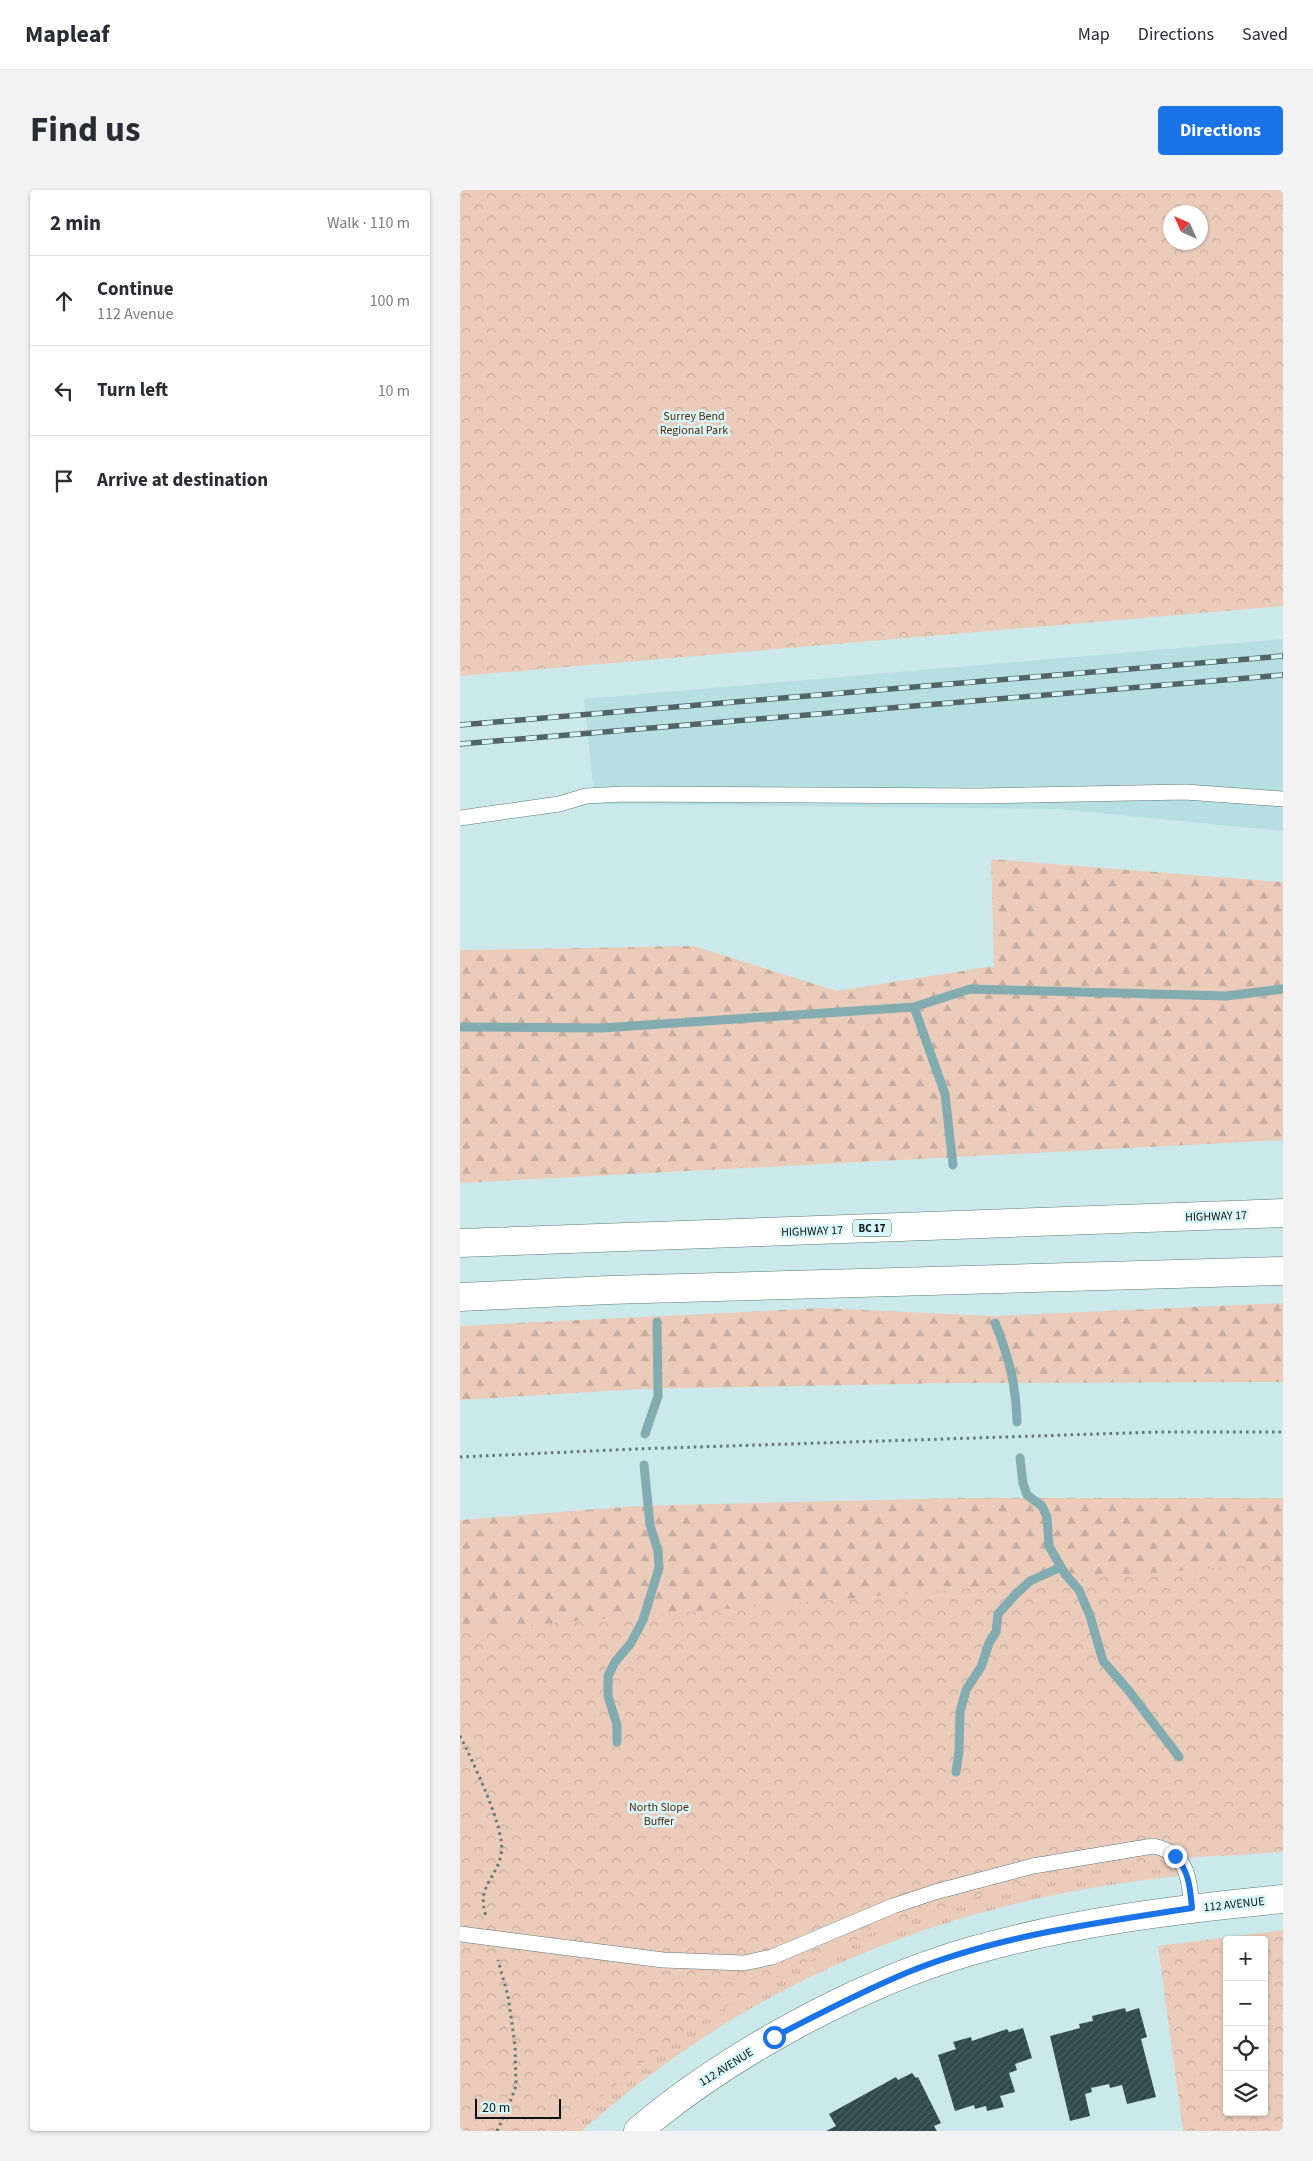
<!DOCTYPE html>
<meta charset="utf-8">
<style>
:root{--surface:#fff;--page:#f2f2f3;--text:#2b2b33;--muted:#7c7c81;--line:#e1e1e2;--accent:#1a73e8}
body{margin:0;font-family:"Source Sans 3",sans-serif;background:var(--page);color:var(--text)}
.controls{position:absolute;right:15px;bottom:15px;display:grid;overflow:hidden;border-radius:5px;box-shadow:0 1px 4px #0004}
.controls button{width:45px;height:45px;display:grid;place-items:center;padding:0;border:0;border-bottom:1px solid var(--line);background:var(--surface);color:var(--text);font:25px sans-serif}
.compass{position:absolute;left:703px;top:15px;width:45px;height:45px;border-radius:50%;background:var(--surface);box-shadow:0 1px 4px #0004;rotate:315deg}
.scale{position:absolute;left:15px;bottom:12px;width:86px;box-sizing:border-box;padding-left:5px;border:2px solid #0b1516;border-top:0;font-size:14px;line-height:18px;white-space:nowrap;color:#0b1516;-webkit-text-stroke:4px #d8f6f8;paint-order:stroke}
.stop{position:absolute;width:15px;height:15px;margin:-11px;border:4px solid #1a73e8;border-radius:50%;background:#fff}
.stop.end{background:#1a73e8;border-color:#fff;box-shadow:0 1px 5px #0008}
.list{margin:0;padding:0;list-style:none}
h2{display:flex;justify-content:space-between;align-items:center;height:65px;margin:0;padding:0 20px;font-size:21px}
h2 small{font-size:16px;font-weight:400;color:var(--muted)}
.list li{display:grid;grid-template-columns:32px 1fr auto;gap:15px;align-items:center;box-sizing:border-box;height:90px;padding:0 20px;border-top:1px solid var(--line)}
.list b{display:block;font-size:19px;white-space:nowrap}
.list p{margin:0;font-size:16px;white-space:nowrap;color:var(--muted)}
.list em{font-size:16px;font-style:normal;color:var(--muted)}
.icon{flex:none;width:28px;height:28px;fill:none;stroke:currentColor;stroke-width:2;stroke-linecap:round;stroke-linejoin:round}
.map{position:relative;flex:none;width:823px;height:1941px;overflow:hidden;border-radius:5px}
header{display:flex;align-items:center;gap:30px;box-sizing:border-box;height:70px;padding:0 25px;background:var(--surface);border-bottom:1px solid var(--line)}
header strong{font-size:24px}
nav{display:flex;gap:28px;margin-inline-start:auto;font-size:18px}
.intro{display:flex;align-items:center;justify-content:space-between;box-sizing:border-box;height:120px;padding:0 30px}
h1{margin:0;font-size:35px}
.button{padding:12px 22px;border-radius:5px;background:var(--accent);color:#fff;font-size:18px;font-weight:700}
main{display:flex;gap:30px;padding:0 30px}
aside{flex:1;background:var(--surface);border-radius:5px;box-shadow:0 1px 4px #0004}
.map>svg:first-child{display:block}
.built{fill:#b7dee1}
.grass{fill:url(#grass-tufts)}
.forest{fill:url(#forest-firs)}
.park{fill:url(#park-crowns);fill-rule:evenodd}
.lines{fill:none;stroke-linecap:round;stroke-linejoin:round}
.stream{stroke:#82acb0;stroke-width:9}
.building{fill:url(#building-hatch)}
.service-casing{stroke:#5c7779;stroke-width:16}
.tertiary-casing{stroke:#5c7779;stroke-width:29}
.trunk-casing{stroke:#5c7779;stroke-width:29}
.path{stroke:#637778;stroke-width:3;stroke-dasharray:2.5 4;stroke-linecap:butt}
.service{stroke:#fff;stroke-width:15}
.tertiary{stroke:#fff;stroke-width:28}
.trunk{stroke:#fff;stroke-width:28}
.rail-casing{stroke:#526465;stroke-width:5.5}
.rail{stroke:#d8f6f8;stroke-width:4;stroke-dasharray:11;stroke-linecap:butt}
.route{stroke:#1a73e8;stroke-width:6}
.labels{text-anchor:middle;stroke-width:5;stroke-linejoin:round;paint-order:stroke}
.shield{fill:#d8f6f8;stroke:#48585a;stroke-width:1}
.shield-label{font-size:11px;font-weight:bold;fill:#0b1516}
.park-label{font-size:12px;fill:#54280b;stroke:#d8f6f8}
.street-label{font-size:12px;fill:#0b1516;stroke:#d8f6f8}
</style>
<header>
<strong>Mapleaf</strong>
<nav><a>Map</a><a>Directions</a><a>Saved</a></nav>
</header>
<div class="intro"><h1>Find us</h1><a class="button">Directions</a></div>
<main>
<aside>
<h2>2 min<small>Walk · 110 m</small></h2>
<ul class="list">
<li><svg class="icon" aria-label="ahead" viewBox="0 0 24 24"><path d="M12 20V5M6 11l6-6 6 6"/></svg><div><b>Continue</b><p>112 Avenue</p></div><em>100 m</em></li>
<li><svg class="icon" aria-label="left" viewBox="0 0 24 24"><path d="M17 20v-9H6M10 6l-5 5 5 5"/></svg><div><b>Turn left</b></div><em>10 m</em></li>
<li><svg class="icon" aria-label="arrive" viewBox="0 0 24 24"><path d="M6 21V4h12l-3 4 3 4H6"/></svg><div><b>Arrive at destination</b></div></li>
</ul>
</aside>
<div class="map">
<svg width="823" height="1941" viewBox="0 0 823 1941">
<defs>
<pattern id="grass-tufts" width="24" height="20" patternUnits="userSpaceOnUse" patternTransform="scale(1.25)"><rect width="24" height="20" fill="#ebccbb"/><path d="M3 7l-1-3M5 7V3M7 7l1-3M15 17l-1-3M17 17v-4M19 17l1-3" fill="none" stroke="#c8aea0"/></pattern>
<pattern id="forest-firs" width="22" height="20" patternUnits="userSpaceOnUse" patternTransform="scale(1.25)"><rect width="22" height="20" fill="#ebccbb"/><path d="M5 1l3.5 6h-7zM16 11l3.5 6h-7z" fill="#c8aea0"/></pattern>
<pattern id="park-crowns" width="20" height="18" patternUnits="userSpaceOnUse" patternTransform="scale(1.25)"><rect width="20" height="18" fill="#ebccbb"/><path d="M2 6a3 3 0 1 1 6 0M12 15a3 3 0 1 1 6 0" fill="none" stroke="#c8aea0"/></pattern>
<pattern id="building-hatch" width="6" height="6" patternUnits="userSpaceOnUse" patternTransform="scale(1.25)"><rect width="6" height="6" fill="#304a4c"/><path d="M-1 1l2-2M0 6l6-6M5 7l2-2" fill="none" stroke="#4b6062"/></pattern>
</defs>
<rect width="100%" height="100%" fill="#cbe9eb"/>
<path class="built" d="M823 449V641L598 619 135 614 124 509Z"/>
<path class="grass" d="M707 1669 717 1680 719 1686C490 1710 295 1787 122 1941H95L285 1780 578 1681Z"/>
<path class="forest" d="M531 669 823 692V950L0 993V760L234 756 377 801 534 776Z
M823 1113V1192L494 1193 180 1199 0 1210V1136L362 1118 532 1126Z
M498 1308H823V1662L761 1666 738 1628 0 1737V1330L175 1316Z"/>
<path class="park" d="M0 0H823V416L0 486ZM711 22H741V52H711Z
M823 1372V1660C756 1666 688 1670 622 1682 429 1717 245 1806 103 1941H0V1441Z
M823 1740V1941H723L698 1756ZM767 1750H804V1922H767Z"/>
<g class="lines">
<path class="stream" d="M454 817 485 904 493 975
M0 837 142 838 454 817 510 799 766 806 823 799
M535 1133C549 1167 556 1195 557 1232
M185 1244 198 1206 197 1132
M560 1268 563 1293 567 1305 582 1316 587 1327 589 1356 605 1384 619 1400 630 1426 643 1471 669 1501 719 1567
M157 1552V1535L148 1506V1486L155 1472 171 1453 183 1430 199 1378 198 1361 190 1335 184 1275
M496 1582 499 1561 500 1522 506 1500 521 1477 529 1453 536 1442 538 1424 555 1405 570 1391 601 1377"/>
</g>
<path class="building" d="M665 1818 666 1822 679 1818 687 1847 681 1849 696 1907 667 1914 662 1895 650 1898 649 1894 631 1898 632 1902 625 1904 630 1926 610 1931 590 1846 620 1838 619 1834 633 1831 632 1826Z
M563 1838 572 1868 555 1874 557 1880 549 1883 555 1902 540 1906 544 1917 527 1921 526 1916 515 1919 514 1915 495 1921 478 1865 496 1859 493 1852 511 1847 512 1851 547 1839 549 1842Z
M452 1883 456 1888 458 1887 481 1933 474 1936 477 1941H366L376 1936 369 1924 436 1887 438 1890Z"/>
<g class="lines">
<g class="service-casing">
<path id="service" d="M0 628 99 614 126 606 164 604 519 606 725 602 823 609
M0 1744 203 1770 284 1773 312 1767 433 1716 475 1702 573 1676 693 1656C728 1663 729 1688 732 1718"/>
</g>
<g class="tertiary-casing">
<path id="tertiary" d="M178 1941C267 1865 398 1794 511 1761 613 1732 718 1719 823 1709"/>
</g>
<g class="trunk-casing">
<path id="trunk" d="M0 1053 823 1023
M0 1107 149 1100 823 1081"/>
</g>
<path class="path" d="M0 1267 175 1259 699 1242H823
M0 1546C12 1570 47 1641 41 1665 36 1689 16 1697 26 1726
M37 1941 47 1920 56 1896 55 1855 48 1806 38 1770"/>
<use href="#service" class="service"/>
<use href="#tertiary" class="tertiary"/>
<use href="#trunk" class="trunk"/>
<g class="rail-casing">
<path id="rail" d="M0 535 823 466
M0 554 823 485"/>
</g>
<use href="#rail" class="rail"/>
</g>
<g class="lines">
<path class="route" d="M314 1847C359 1824 404 1800 451 1781 540 1745 638 1733 732 1718 730 1697 729 1681 715 1666"/>
</g>
<g class="labels">
<rect class="shield" x="393" y="1029.5" width="38" height="17" rx="4"/>
<g class="shield-label">
<text x="412" y="1042">BC 17</text>
</g>
<g class="park-label">
<text x="234" y="230">Surrey Bend<tspan x="234" dy="14">Regional Park</tspan></text>
<text x="199" y="1621">North Slope<tspan x="199" dy="14">Buffer</tspan></text>
</g>
<g class="street-label">
<text transform="translate(756 1026) rotate(-2)" y="4">HIGHWAY 17</text>
<text transform="translate(352 1041) rotate(-2)" y="4">HIGHWAY 17</text>
<text transform="translate(774 1714) rotate(-6)" y="4">112 AVENUE</text>
<text transform="translate(266 1877) rotate(-32)" y="4">112 AVENUE</text>
</g>
</g>
</svg>
<div class="controls">
<button>+</button>
<button>−</button>
<button><svg class="icon" aria-label="locate" viewBox="0 0 24 24"><circle cx="12" cy="12" r="6"/><path d="M12 2v4M12 18v4M2 12h4M18 12h4"/></svg></button>
<button><svg class="icon" aria-label="layers" viewBox="0 0 24 24"><path d="M12 4l9 5-9 5-9-5zM3 14l9 5 9-5"/></svg></button>
</div>
<svg class="compass" viewBox="-18 -18 36 36"><path d="M0-13l5 13h-10z" fill="#e53935"/><path d="M0 13l5-13h-10z" fill="#7c7c81"/></svg>
<div class="scale">20 m</div>
<div class="stop" style="left:314px;top:1847px"></div>
<div class="stop end" style="left:715px;top:1666px"></div>
</div>
</main>
